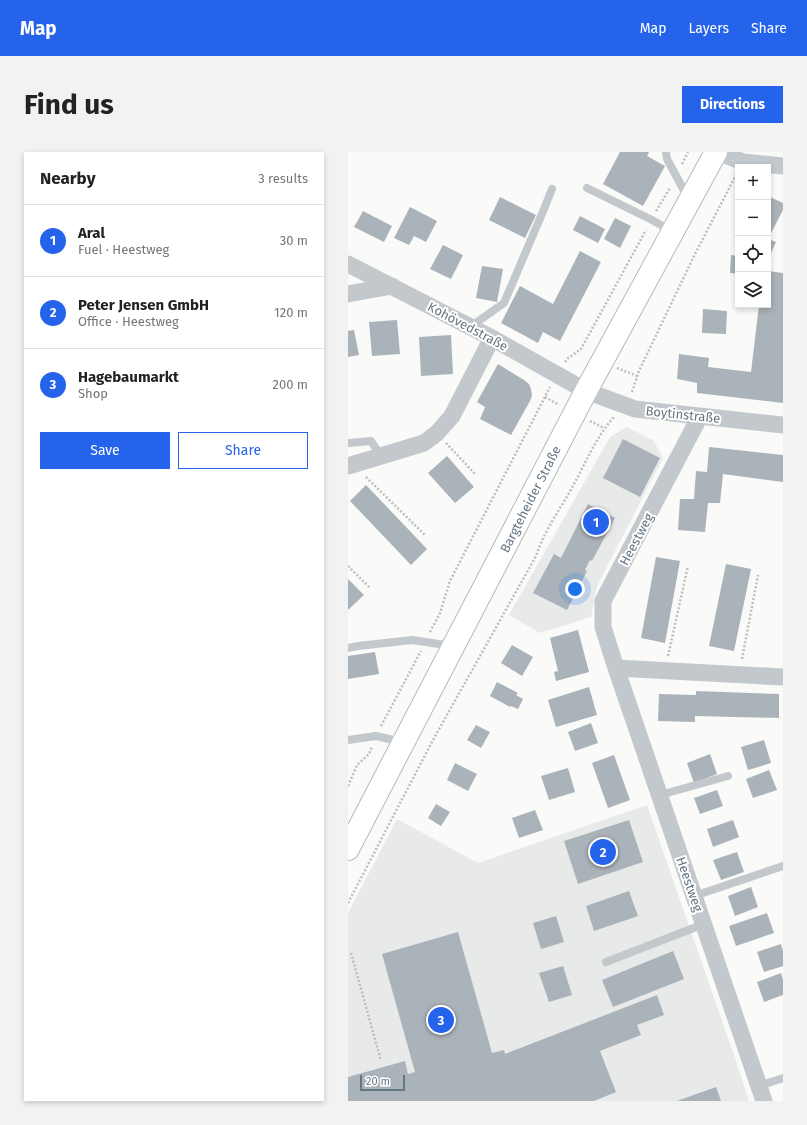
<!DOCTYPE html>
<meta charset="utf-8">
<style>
:root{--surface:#fff;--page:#f2f2f2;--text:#222;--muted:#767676;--line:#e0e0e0;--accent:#2563eb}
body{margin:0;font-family:"Fira Sans",sans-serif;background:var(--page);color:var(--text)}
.controls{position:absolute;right:12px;top:12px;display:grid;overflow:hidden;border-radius:0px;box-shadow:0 2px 6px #0003}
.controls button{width:36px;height:36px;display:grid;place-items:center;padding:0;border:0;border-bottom:1px solid var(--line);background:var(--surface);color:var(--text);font:20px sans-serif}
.scale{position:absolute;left:12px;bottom:10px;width:45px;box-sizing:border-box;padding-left:4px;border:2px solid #657683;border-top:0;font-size:11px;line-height:14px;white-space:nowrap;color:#657683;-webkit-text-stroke:3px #fff;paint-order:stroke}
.you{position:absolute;left:227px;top:437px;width:14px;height:14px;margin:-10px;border:3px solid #fff;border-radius:50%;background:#1a73e8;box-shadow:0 0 0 6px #1a73e833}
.badge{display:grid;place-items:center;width:26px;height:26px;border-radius:50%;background:var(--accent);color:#fff;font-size:13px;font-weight:700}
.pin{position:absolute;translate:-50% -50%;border:2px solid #fff;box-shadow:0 1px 4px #0006}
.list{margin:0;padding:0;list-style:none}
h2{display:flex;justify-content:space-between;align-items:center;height:52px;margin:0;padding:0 16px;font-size:17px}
h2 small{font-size:13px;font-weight:400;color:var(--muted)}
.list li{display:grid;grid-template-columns:26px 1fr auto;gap:12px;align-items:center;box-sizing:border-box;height:72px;padding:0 16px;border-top:1px solid var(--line)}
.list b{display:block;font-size:15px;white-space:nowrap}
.list p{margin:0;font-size:13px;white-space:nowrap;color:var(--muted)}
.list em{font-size:13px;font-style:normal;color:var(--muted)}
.actions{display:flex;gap:8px;padding:12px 16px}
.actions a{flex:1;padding:9px 0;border:1px solid var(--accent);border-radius:0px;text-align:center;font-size:14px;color:var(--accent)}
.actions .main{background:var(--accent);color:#fff}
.icon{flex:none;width:22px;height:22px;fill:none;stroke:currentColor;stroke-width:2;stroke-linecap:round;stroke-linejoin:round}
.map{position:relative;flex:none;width:435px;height:949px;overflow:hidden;border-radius:0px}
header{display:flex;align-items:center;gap:24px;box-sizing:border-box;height:56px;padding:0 20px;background:var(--accent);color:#fff}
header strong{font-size:19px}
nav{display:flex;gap:22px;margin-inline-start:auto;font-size:14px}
.intro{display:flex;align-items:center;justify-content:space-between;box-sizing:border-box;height:96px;padding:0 24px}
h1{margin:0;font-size:28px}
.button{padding:10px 18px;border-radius:0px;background:var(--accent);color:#fff;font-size:14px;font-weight:700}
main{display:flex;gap:24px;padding:0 24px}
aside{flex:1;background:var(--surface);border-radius:0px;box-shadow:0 2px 6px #0003}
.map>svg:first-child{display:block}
.built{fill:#e8e9e9}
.building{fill:#aab3b9}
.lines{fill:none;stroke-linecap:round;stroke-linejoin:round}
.primary-casing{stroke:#b5babe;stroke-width:24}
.path{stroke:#bbbfc2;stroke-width:2.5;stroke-dasharray:2 2;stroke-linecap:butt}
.service{stroke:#c3c8cc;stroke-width:8}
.minor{stroke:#c3c8cc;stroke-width:17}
.primary{stroke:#fff;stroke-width:22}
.labels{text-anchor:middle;stroke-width:4;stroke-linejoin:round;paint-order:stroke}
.street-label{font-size:13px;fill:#657683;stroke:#fff}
</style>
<header>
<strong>Map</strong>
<nav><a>Map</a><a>Layers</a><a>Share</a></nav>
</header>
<div class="intro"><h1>Find us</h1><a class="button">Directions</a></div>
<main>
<aside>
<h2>Nearby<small>3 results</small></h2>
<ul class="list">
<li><span class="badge">1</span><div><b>Aral</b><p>Fuel · Heestweg</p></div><em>30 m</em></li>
<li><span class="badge">2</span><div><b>Peter Jensen GmbH</b><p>Office · Heestweg</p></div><em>120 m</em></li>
<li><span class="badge">3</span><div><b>Hagebaumarkt</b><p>Shop</p></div><em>200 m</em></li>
</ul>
<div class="actions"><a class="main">Save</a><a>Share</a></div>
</aside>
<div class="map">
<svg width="435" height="949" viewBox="0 0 435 949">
<rect width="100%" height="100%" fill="#fafaf8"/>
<path class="built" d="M279 275 305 288 315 306 249 434 243 465 192 481 161 463 262 285Z
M299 653 387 906 401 949H0V761L49 667 130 711Z"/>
<path class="building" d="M272 0H301L299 4 317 14 295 54 255 32Z
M420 44 435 51V58L420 87 428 90 422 103 420 102Z
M152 45 188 63 177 86 141 68Z
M62 55 89 69 78 90 66 84 61 93 46 86Z
M15 59 44 74 36 90 6 75Z
M232 64 257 77 250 91 225 78Z
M267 66 283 74 272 96 256 87Z
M95 93 115 103 103 127 82 117Z
M232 99 253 110 212 189 195 180 190 191 153 171 172 134 205 152Z
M383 103 390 104V122L382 121Z
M134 114 155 117 149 150 128 146Z
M420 119 435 121V251L349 241V231L329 227 331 202 361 206 360 215 403 220 411 153H420Z
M355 157 379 159 378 182 354 181Z
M49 168 52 202 24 204 21 170Z
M6 178 11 203 0 205V179Z
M103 183 105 222 73 224 71 185Z
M150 212 176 228 181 232 183 237 184 244 182 249 163 283 132 267 137 255 129 250Z
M275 287 312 306 292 345 255 326Z
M361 295 435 303V330L375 322 372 351H360L357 380 330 378 332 347H346L348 319 359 320Z
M99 304 126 335 107 351 80 321Z
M18 333 79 397 63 413 2 349Z
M240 352 267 366 244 409 242 408 237 418 239 419 219 458 185 441 206 402 213 406Z
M308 405 332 409 317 491 293 486Z
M378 412 403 417 386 499 361 494Z
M0 427 16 443 0 458Z
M230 478 241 520 208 529 206 520 210 519 202 486Z
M164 493 185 505 174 524 153 511Z
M27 500 31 522 0 527V504Z
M149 530 170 541 168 543 175 547 170 557 163 554 162 555 142 544Z
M241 535 249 563 208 575 200 548Z
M348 539 431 542V566L347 564V570L310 569 311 542 348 543Z
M243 571 250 591 227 599 220 580Z
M128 573 142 580 133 596 119 588Z
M416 588 423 611 400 618 393 595Z
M362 602 369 622 346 631 339 611Z
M266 603 282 648 260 656 244 611Z
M107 611 129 622 120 639 99 628Z
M220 616 227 640 201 648 193 624Z
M421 618 429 638 405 646 398 627Z
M369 638 375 654 352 662 346 646Z
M88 652 102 660 93 674 80 666Z
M187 658 195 678 171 686 164 666Z
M281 668 295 710 230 732 216 689Z
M385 668 391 685 365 695 359 677Z
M389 700 396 720 373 728 365 708Z
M403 735 410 755 387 764 380 744Z
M281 739 290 764 246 779 238 754Z
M419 761 426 781 388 794 381 774Z
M208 764 216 790 193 797 185 771Z
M110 780 144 901 156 898 157 902 309 843 316 863 289 873 293 883 252 899 268 940 246 949H0V925L57 909 60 922 67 920 34 802Z
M433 792 435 799V814L416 820 409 800Z
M325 799 336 827 265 855 254 828Z
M215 814 224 843 201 850 191 821Z
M433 821 435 828V843L416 850 409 830Z
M368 935 373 949H329Z"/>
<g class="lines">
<g class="primary-casing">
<path id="primary" d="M0 697 238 239 368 0"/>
</g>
<path class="path" d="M334 12 340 0
M308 59 322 36
M217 210 219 207 233 197 298 78
M269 216 289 224
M284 240 291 219 346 104 388 23
M197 245 211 253
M242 269 256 276
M98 291 127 322
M18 325 77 383
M0 414 22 436
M82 480 92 461 102 429 202 235
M320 504 340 414
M394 507 410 423
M33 574 73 499
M0 634 9 613 21 602 24 595
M0 751 85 588 188 404C196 379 213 356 225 334 238 310 248 285 266 265
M3 801 33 909"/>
<path class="service" d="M318 0 319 7 340 46
M239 36 304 68 324 79
M122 175 156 151 196 57 204 37
M0 291 23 289 33 304
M0 496 10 494 64 488 78 490 103 494
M0 588 28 584 54 590
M312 643 380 624
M346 744 435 714
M258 810 356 772
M411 934 435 926"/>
<path class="minor" d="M370 0 395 10 435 14
M0 112 144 186 238 239 287 257 435 273
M0 142 44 134
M352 264 255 449V475L268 516 416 949
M0 314 76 291 89 281 104 264 144 186
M268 516 435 525"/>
<use href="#primary" class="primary"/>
</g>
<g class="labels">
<g class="street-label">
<text transform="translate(120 174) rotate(28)" y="5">Kohövedstraße</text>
<text transform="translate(335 262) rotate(6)" y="5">Boytinstraße</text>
<text transform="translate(182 347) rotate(-63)" y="5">Bargteheider Straße</text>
<text transform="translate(288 387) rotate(-62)" y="5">Heestweg</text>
<text transform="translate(342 732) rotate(71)" y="5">Heestweg</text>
</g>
</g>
</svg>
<div class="controls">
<button>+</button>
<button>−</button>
<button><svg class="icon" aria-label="locate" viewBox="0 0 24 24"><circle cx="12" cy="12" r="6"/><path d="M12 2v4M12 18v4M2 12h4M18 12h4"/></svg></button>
<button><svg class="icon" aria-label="layers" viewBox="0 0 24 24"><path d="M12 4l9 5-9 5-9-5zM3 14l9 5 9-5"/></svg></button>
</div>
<div class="scale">20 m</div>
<div class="you"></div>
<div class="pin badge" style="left:248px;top:370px">1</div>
<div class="pin badge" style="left:255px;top:700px">2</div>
<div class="pin badge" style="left:93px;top:868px">3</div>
</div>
</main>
